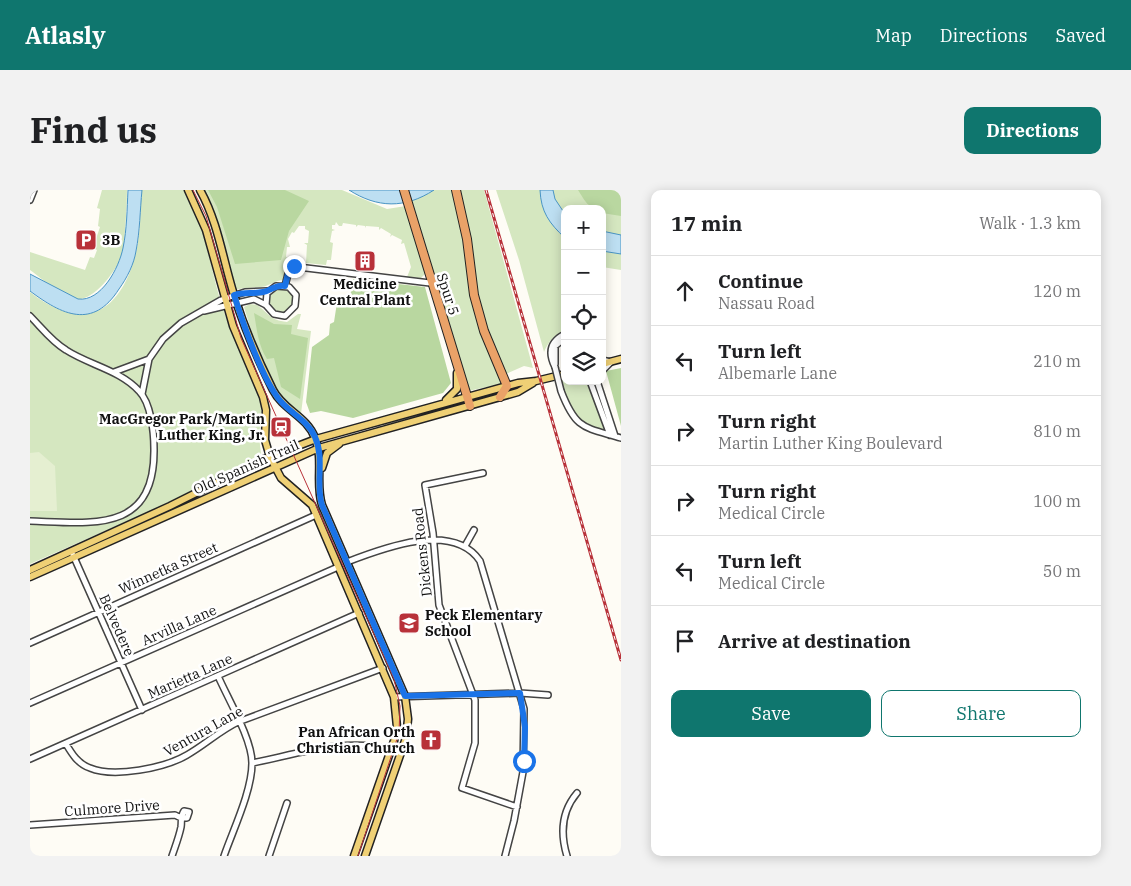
<!DOCTYPE html>
<meta charset="utf-8">
<style>
:root{--surface:#fff;--page:#f2f2f2;--text:#202124;--muted:#757577;--line:#e0e0e0;--accent:#0f766e}
body{margin:0;font-family:"IBM Plex Serif",serif;background:var(--page);color:var(--text)}
.controls{position:absolute;right:15px;top:15px;display:grid;overflow:hidden;border-radius:10px;box-shadow:0 2px 12px #0003}
.controls button{width:45px;height:45px;display:grid;place-items:center;padding:0;border:0;border-bottom:1px solid var(--line);background:var(--surface);color:var(--text);font:25px sans-serif}
.stop{position:absolute;width:15px;height:15px;margin:-11px;border:4px solid #1a73e8;border-radius:50%;background:#fff}
.stop.end{background:#1a73e8;border-color:#fff;box-shadow:0 1px 5px #0008}
.list{margin:0;padding:0;list-style:none}
h2{display:flex;justify-content:space-between;align-items:center;height:65px;margin:0;padding:0 20px;font-size:21px}
h2 small{font-size:16px;font-weight:400;color:var(--muted)}
.list li{display:grid;grid-template-columns:32px 1fr auto;gap:15px;align-items:center;box-sizing:border-box;height:70px;padding:0 20px;border-top:1px solid var(--line)}
.list b{display:block;font-size:19px;white-space:nowrap}
.list p{margin:0;font-size:16px;white-space:nowrap;color:var(--muted)}
.list em{font-size:16px;font-style:normal;color:var(--muted)}
.actions{display:flex;gap:10px;padding:15px 20px}
.actions a{flex:1;padding:11px 0;border:1px solid var(--accent);border-radius:10px;text-align:center;font-size:18px;color:var(--accent)}
.actions .main{background:var(--accent);color:#fff}
.icon{flex:none;width:28px;height:28px;fill:none;stroke:currentColor;stroke-width:2;stroke-linecap:round;stroke-linejoin:round}
.map{position:relative;flex:none;width:591px;height:666px;overflow:hidden;border-radius:10px}
header{display:flex;align-items:center;gap:30px;box-sizing:border-box;height:70px;padding:0 25px;background:var(--accent);color:#fff}
header strong{font-size:24px}
nav{display:flex;gap:28px;margin-inline-start:auto;font-size:18px}
.intro{display:flex;align-items:center;justify-content:space-between;box-sizing:border-box;height:120px;padding:0 30px}
h1{margin:0;font-size:35px}
.button{padding:12px 22px;border-radius:10px;background:var(--accent);color:#fff;font-size:18px;font-weight:700}
main{display:flex;gap:30px;padding:0 30px}
aside{flex:1;background:var(--surface);border-radius:10px;box-shadow:0 2px 12px #0003}
.map>svg:first-child{display:block}
.green{fill:#d5e7c0}
.forest{fill:#b9d7a0}
.pitch{fill:#e5efd1}
.water{fill:#bddff2;stroke:#4994c4}
.lines{fill:none;stroke-linecap:round;stroke-linejoin:round}
.minor-casing{stroke:#444;stroke-width:8}
.major-casing{stroke:#222;stroke-width:9}
.highway-casing{stroke:#222;stroke-width:10}
.minor{stroke:#fff;stroke-width:5}
.major{stroke:#efd075;stroke-width:6}
.highway{stroke:#eaa268;stroke-width:8}
.tram{stroke:#b83139;stroke-width:1}
.rail-casing{stroke:#b83139;stroke-width:3}
.rail{stroke:#fff;stroke-width:1;stroke-dasharray:4;stroke-linecap:butt}
.minor-bridge-casing{stroke:#444;stroke-width:8;stroke-linecap:butt}
.minor-bridge{stroke:#fff;stroke-width:5}
.route{stroke:#1a73e8;stroke-width:6}
.labels{text-anchor:middle;stroke-width:5;stroke-linejoin:round;paint-order:stroke}
.poi-label{font-size:14px;font-weight:bold;fill:#111;stroke:#fff;text-anchor:start}
.street-label{font-size:14px;fill:#111;stroke:#fff}
</style>
<header>
<strong>Atlasly</strong>
<nav><a>Map</a><a>Directions</a><a>Saved</a></nav>
</header>
<div class="intro"><h1>Find us</h1><a class="button">Directions</a></div>
<main>
<div class="map">
<svg width="591" height="666" viewBox="0 0 591 666">
<rect width="100%" height="100%" fill="#fefcf5"/>
<path class="green" d="M72 0H97C97 19 95 38 94 57 92 75 64 113 45 109 29 106 13 89 0 80V62L55 80 60 67 64 68 67 60 63 58 70 37 68 36 70 19 67 18Z
M111 0H154C174 32 179 70 189 106 199 141 215 173 230 206L232 217 229 246 231 264 136 314 0 374V102C52 143 91 125 106 62 111 42 110 20 111 0Z
M172 0H312L357 19 376 16 395 84 391 88 377 87 381 77 374 53 371 54 372 50 362 45 360 47 361 44 351 38 349 40V37L336 36 335 38V36L328 35 326 37V35L313 33 312 36H309L306 32 305 35H302V39L305 40 302 41 300 52 303 53 301 70H297L296 75 276 73 277 55 274 53H278L279 41 275 39V36H269L264 43 262 42 258 49 260 57H257L256 67 258 68 254 90C245 90 240 96 231 97 222 98 214 97 205 100Z
M376 0H423L434 51 440 97 471 194 438 201Z
M429 0H454L503 178 494 176 476 184 455 131 444 87Z
M466 0H591V80L572 77V19H535V142C524 143 518 153 514 162L489 70Z
M238 110a13 13 0 1 1 26 0a13 13 0 1 1-26 0Z
M220 114 227 115C240 124 239 130 257 132L268 124H271L267 139 281 141 271 224 247 204 223 146 214 117Z
M531 190 556 191 559 194 575 241C544 231 539 221 531 190Z"/>
<path class="forest" d="M178 0H255L279 11 259 41 251 70 205 74 187 17Z
M548 0H591V26L572 23V19C558 19 555 11 548 0Z
M323 89 395 97 421 193 413 203 323 228 291 221 280 223 276 212 282 157 299 145 300 134 304 132 308 106 320 107Z
M224 123 244 134 262 135 261 144 278 148 270 209 251 197 244 168 237 169C228 155 227 140 224 123Z
M591 178V236L576 181Z"/>
<path class="pitch" d="M9 262 25 276 27 321H0V263Z"/>
<path class="water" d="M98 0H112C110 20 110 41 106 61 104 74 97 88 89 99 63 140 32 125 0 101V84L48 109C71 112 89 78 93 58 97 39 97 19 98 0Z
M319 0H404C375 19 347 18 319 0Z
M510 0H523L525 9 535 24V48C519 33 511 22 510 0Z
M572 41 591 45V64L572 61Z"/>
<g class="lines">
<g class="minor-casing">
<path id="minor" d="M0 10 4 0
M255 96 260 76 400 93
M174 121 224 109 236 115 244 124 255 126 265 116 266 105 259 97 246 96 237 103 236 115
M0 126C12 138 21 151 36 160 59 175 90 180 109 201 121 213 124 242 124 259 125 344 62 333 0 331
M572 170 581 172 572 181
M525 174V156L535 148
M525 177C518 163 519 152 535 144
M84 182 119 169 133 149 151 133 191 110 215 102 238 101
M560 191 580 245
M567 191 585 246
M531 201C546 240 554 237 591 248
M112 204 119 169
M453 283 395 295 403 343 409 415 445 510V553L432 598 487 617
M435 356 444 340
M43 365 112 520
M317 372C353 358 423 331 450 371L494 519 493 582 484 631 475 666
M0 453 286 325
M188 486C198 509 222 549 222 573 222 601 203 640 194 666
M364 507 490 503 518 505
M0 513 308 377
M36 554C42 564 48 574 60 578 84 588 135 578 157 565 175 555 189 541 208 532L353 478
M0 569 329 423
M222 573C268 564 316 547 362 560
M0 635 145 625 151 628
M142 666C145 657 149 647 151 637 152 631 150 627 154 621L159 622 157 628H151
M239 666 257 613
M537 666C530 643 531 622 547 603"/>
</g>
<g class="major-casing">
<path id="major" d="M158 0 176 40 203 136 233 207 236 220 235 250 240 267 251 288 282 315 364 507 367 537 364 551 324 666
M170 0C188 32 193 70 204 105 214 137 228 170 243 200 253 220 277 226 285 248 294 270 285 293 292 315L375 506 378 529 376 548 335 666
M572 174 591 169
M416 210 427 199V183
M292 278 297 263 309 254
M0 380 140 316 234 269 286 249 488 193 506 191 535 184
M0 387 289 258 488 202 503 193"/>
</g>
<g class="highway-casing">
<path id="highway" d="M374 0 440 216
M426 0 437 49 444 105 454 141 477 196 470 207"/>
</g>
<use href="#minor" class="minor"/>
<use href="#major" class="major"/>
<use href="#highway" class="highway"/>
<path class="tram" d="M163 0 176 26 211 148 364 489 370 516 369 543 328 666"/>
<g class="rail-casing">
<path id="rail" d="M456 0 591 470"/>
</g>
<use href="#rail" class="rail"/>
<g class="minor-bridge-casing">
<path id="minor-bridge" d="M525 177 531 201"/>
</g>
<use href="#minor-bridge" class="minor-bridge"/>
</g>
<g class="lines">
<path class="route" d="M264 76H260L255 96C245 94 241 101 233 102 223 104 214 102 204 105 213 133 231 185 248 208 259 223 277 229 285 247 295 269 285 293 292 315L375 506 490 503 495 537 494 571"/>
</g>
<defs>
<g id="parking-square" transform="scale(1.125)"><rect x="-9" y="-9" width="18" height="18" rx="4" fill="#b83139" stroke="#fff"/><path d="M-3.5-5.5H1a3.5 3.5 0 0 1 0 7H-1V5.5H-3.5ZM-1-3.4V-.6H.8a1.4 1.4 0 0 0 0-2.8Z" fill="#fff"/></g>
<g id="building-square" transform="scale(1.125)"><rect x="-9" y="-9" width="18" height="18" rx="4" fill="#b83139" stroke="#fff"/><path d="M-4-6H4V6H1V3H-1V6H-4ZM-2.5-4.3h1.7v1.8h-1.7ZM.8-4.3h1.7v1.8H.8ZM-2.5-1h1.7V.8h-1.7ZM.8-1h1.7V.8H.8Z" fill="#fff"/></g>
<g id="station-square" transform="scale(1.125)"><rect x="-9" y="-9" width="18" height="18" rx="4" fill="#b83139" stroke="#fff"/><path d="M-3-6H3Q5-6 5-4V2Q5 4 3 4L4.5 6H3L1.5 4h-3L-3 6H-4.5L-3 4Q-5 4-5 2V-4Q-5-6-3-6ZM-3.5-4v3h7v-3ZM-3.5 1v1.5H-2V1ZM2 1v1.5H3.5V1Z" fill="#fff"/></g>
<g id="school-square" transform="scale(1.125)"><rect x="-9" y="-9" width="18" height="18" rx="4" fill="#b83139" stroke="#fff"/><path d="M0-5L7-2L0 1L-7-2ZM-4 1L0 2.5L4 1V4Q0 6-4 4Z" fill="#fff"/></g>
<g id="church-square" transform="scale(1.125)"><rect x="-9" y="-9" width="18" height="18" rx="4" fill="#b83139" stroke="#fff"/><path d="M-1.2-6h2.4v3.5h3.3v2.4h-3.3V6h-2.4V-.1h-3.3v-2.4h3.3Z" fill="#fff"/></g>
</defs>
<g fill-rule="evenodd">
<use href="#parking-square" x="56" y="50"/>
<use href="#building-square" x="335" y="71"/>
<use href="#station-square" x="251" y="237"/>
<use href="#school-square" x="379" y="433"/>
<use href="#church-square" x="401" y="550"/>
</g>
<g class="labels">
<g class="poi-label">
<text x="72" y="55">3B</text>
<text x="335" y="99" text-anchor="middle">Medicine<tspan x="335" dy="16">Central Plant</tspan></text>
<text x="235" y="234" text-anchor="end">MacGregor Park/Martin<tspan x="235" dy="16">Luther King, Jr.</tspan></text>
<text x="395" y="430">Peck Elementary<tspan x="395" dy="16">School</tspan></text>
<text x="385" y="547" text-anchor="end">Pan African Orth<tspan x="385" dy="16">Christian Church</tspan></text>
</g>
<g class="street-label">
<text transform="translate(418 104) rotate(72)" y="5">Spur 5</text>
<text transform="translate(216 277) rotate(-24)" y="5">Old Spanish Trail</text>
<text transform="translate(392 362) rotate(-96)" y="5">Dickens Road</text>
<text transform="translate(138 378) rotate(-24)" y="5">Winnetka Street</text>
<text transform="translate(87 435) rotate(66)" y="5">Belvedere</text>
<text transform="translate(149 435) rotate(-24)" y="5">Arvilla Lane</text>
<text transform="translate(160 486) rotate(-24)" y="5">Marietta Lane</text>
<text transform="translate(173 541) rotate(-29)" y="5">Ventura Lane</text>
<text transform="translate(82 618) rotate(-4)" y="5">Culmore Drive</text>
</g>
</g>
</svg>
<div class="controls">
<button>+</button>
<button>−</button>
<button><svg class="icon" aria-label="locate" viewBox="0 0 24 24"><circle cx="12" cy="12" r="6"/><path d="M12 2v4M12 18v4M2 12h4M18 12h4"/></svg></button>
<button><svg class="icon" aria-label="layers" viewBox="0 0 24 24"><path d="M12 4l9 5-9 5-9-5zM3 14l9 5 9-5"/></svg></button>
</div>
<div class="stop" style="left:494px;top:571px"></div>
<div class="stop end" style="left:264px;top:76px"></div>
</div>
<aside>
<h2>17 min<small>Walk · 1.3 km</small></h2>
<ul class="list">
<li><svg class="icon" aria-label="ahead" viewBox="0 0 24 24"><path d="M12 20V5M6 11l6-6 6 6"/></svg><div><b>Continue</b><p>Nassau Road</p></div><em>120 m</em></li>
<li><svg class="icon" aria-label="left" viewBox="0 0 24 24"><path d="M17 20v-9H6M10 6l-5 5 5 5"/></svg><div><b>Turn left</b><p>Albemarle Lane</p></div><em>210 m</em></li>
<li><svg class="icon" aria-label="right" viewBox="0 0 24 24"><path d="M7 20v-9h11M14 6l5 5-5 5"/></svg><div><b>Turn right</b><p>Martin Luther King Boulevard</p></div><em>810 m</em></li>
<li><svg class="icon" aria-label="right" viewBox="0 0 24 24"><path d="M7 20v-9h11M14 6l5 5-5 5"/></svg><div><b>Turn right</b><p>Medical Circle</p></div><em>100 m</em></li>
<li><svg class="icon" aria-label="left" viewBox="0 0 24 24"><path d="M17 20v-9H6M10 6l-5 5 5 5"/></svg><div><b>Turn left</b><p>Medical Circle</p></div><em>50 m</em></li>
<li><svg class="icon" aria-label="arrive" viewBox="0 0 24 24"><path d="M6 21V4h12l-3 4 3 4H6"/></svg><div><b>Arrive at destination</b></div></li>
</ul>
<div class="actions"><a class="main">Save</a><a>Share</a></div>
</aside>
</main>
